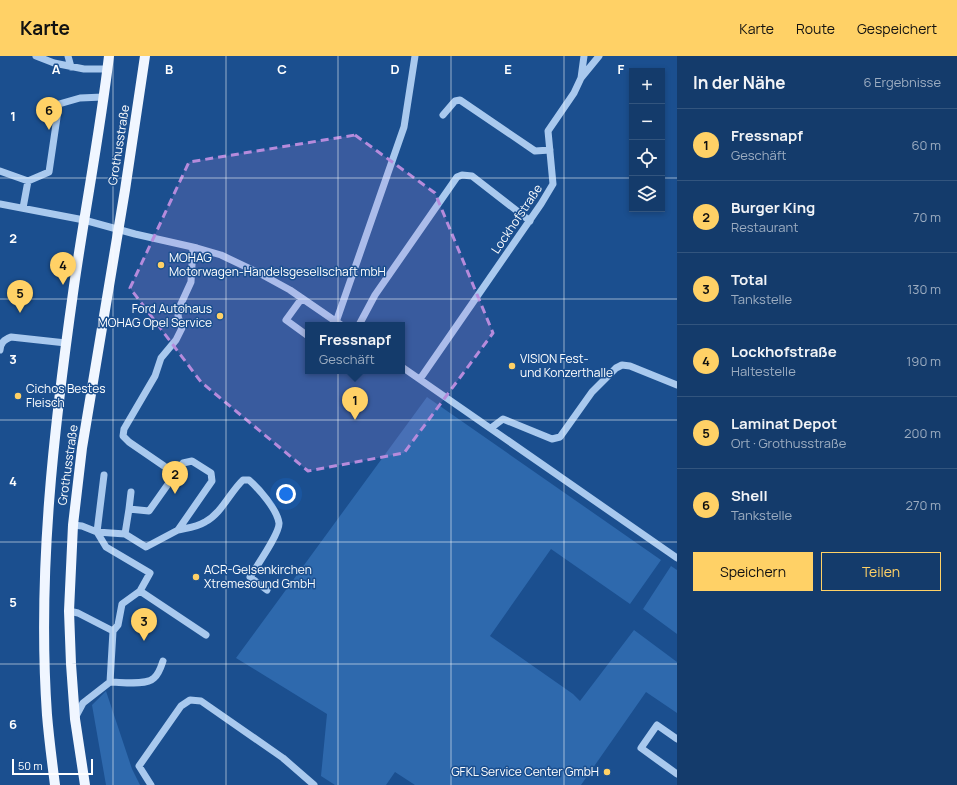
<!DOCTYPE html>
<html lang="de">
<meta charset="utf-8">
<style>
:root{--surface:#143b6b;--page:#214673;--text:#f1f3f6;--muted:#9dadc1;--line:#33557e;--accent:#ffd166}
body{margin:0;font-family:Manrope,sans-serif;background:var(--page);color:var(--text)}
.controls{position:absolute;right:12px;top:12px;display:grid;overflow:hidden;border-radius:0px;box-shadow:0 2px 6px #0003}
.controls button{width:36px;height:36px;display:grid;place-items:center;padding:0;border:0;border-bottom:1px solid var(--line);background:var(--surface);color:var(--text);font:20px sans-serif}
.scale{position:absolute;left:12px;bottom:10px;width:81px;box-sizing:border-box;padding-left:4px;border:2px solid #fff;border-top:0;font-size:11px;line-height:14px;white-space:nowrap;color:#fff;-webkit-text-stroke:3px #1b4f8f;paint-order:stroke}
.you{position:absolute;left:286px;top:438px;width:14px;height:14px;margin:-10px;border:3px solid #fff;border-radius:50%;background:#1a73e8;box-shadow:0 0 0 6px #1a73e833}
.badge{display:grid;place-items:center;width:26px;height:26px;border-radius:50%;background:var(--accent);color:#111;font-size:13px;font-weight:700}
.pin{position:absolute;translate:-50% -33px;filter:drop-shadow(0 1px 2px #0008)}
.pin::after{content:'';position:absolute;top:21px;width:14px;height:12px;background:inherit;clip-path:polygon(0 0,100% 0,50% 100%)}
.popup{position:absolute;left:305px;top:266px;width:100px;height:52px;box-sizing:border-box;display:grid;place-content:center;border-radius:0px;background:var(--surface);filter:drop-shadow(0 1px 3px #0005);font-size:13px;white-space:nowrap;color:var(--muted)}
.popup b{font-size:15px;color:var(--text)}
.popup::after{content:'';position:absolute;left:50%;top:100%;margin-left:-8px;border:8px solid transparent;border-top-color:var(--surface)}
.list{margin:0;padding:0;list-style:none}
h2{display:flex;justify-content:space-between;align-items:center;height:52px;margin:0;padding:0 16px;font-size:17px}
h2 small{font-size:13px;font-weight:400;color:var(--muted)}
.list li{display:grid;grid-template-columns:26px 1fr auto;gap:12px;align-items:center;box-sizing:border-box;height:72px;padding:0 16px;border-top:1px solid var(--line)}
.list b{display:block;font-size:15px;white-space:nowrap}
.list p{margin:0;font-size:13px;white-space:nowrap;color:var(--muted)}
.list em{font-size:13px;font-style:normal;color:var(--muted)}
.actions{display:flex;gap:8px;padding:12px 16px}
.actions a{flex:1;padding:9px 0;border:1px solid var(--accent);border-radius:0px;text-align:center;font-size:14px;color:var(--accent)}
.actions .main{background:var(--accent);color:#111}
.icon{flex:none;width:22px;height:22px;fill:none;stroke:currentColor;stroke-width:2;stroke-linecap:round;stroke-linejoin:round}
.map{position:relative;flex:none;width:677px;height:729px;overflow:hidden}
header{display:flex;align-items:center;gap:24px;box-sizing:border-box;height:56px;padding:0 20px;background:var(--accent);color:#111}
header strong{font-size:19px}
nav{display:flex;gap:22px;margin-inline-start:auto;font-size:14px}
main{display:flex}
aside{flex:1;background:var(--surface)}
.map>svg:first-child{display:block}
.green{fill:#2e69ad}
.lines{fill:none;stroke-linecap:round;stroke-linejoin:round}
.minor{stroke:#a9c9ee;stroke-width:7}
.major{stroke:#f0f6ff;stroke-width:10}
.marked{fill:#b68bdc;fill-opacity:0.2;stroke:#b68bdc;stroke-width:3;stroke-dasharray:8 5;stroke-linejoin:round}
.grid{fill:none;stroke:#fff;stroke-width:1;stroke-opacity:0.55}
.poi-dot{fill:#ffd166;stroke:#1b4f8f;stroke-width:1.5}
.labels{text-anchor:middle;stroke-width:3;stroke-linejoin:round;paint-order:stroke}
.street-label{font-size:12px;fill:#fff;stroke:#1b4f8f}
.poi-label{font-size:12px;fill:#fff;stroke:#1b4f8f;text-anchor:start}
.grid-label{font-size:13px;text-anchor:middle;font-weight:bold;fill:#fff;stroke:#1b4f8f;stroke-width:3;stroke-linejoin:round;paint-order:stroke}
</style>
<header>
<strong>Karte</strong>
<nav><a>Karte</a><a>Route</a><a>Gespeichert</a></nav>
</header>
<main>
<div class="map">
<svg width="677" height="729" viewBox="0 0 677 729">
<rect width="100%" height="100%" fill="#1b4f8f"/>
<path class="green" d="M427 341 661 504 630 548 551 493 490 580 573 638 580 645 634 574 677 606V657L646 636 581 729H415L395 716 386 729H335L321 720 327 658 236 602Z
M671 510 677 514V578L643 553Z
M106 635 132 713 140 729H106L92 649Z"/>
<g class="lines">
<path class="minor" d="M36 0 54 7 84 13H107
M68 0 71 11
M581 22 599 0
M443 59 455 45 460 44 535 95 550 94
M0 115 28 125
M0 148 84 164 135 178 197 192 221 199 259 217 290 234 341 269
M23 152 28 125 49 116 59 48 80 42 103 41
M302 242 286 264 308 280
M336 266 404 71 415 0
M359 269 375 239 457 121 462 119 472 120 530 165
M0 294C1 286 4 284 11 281L66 287
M402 311 677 502
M420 323 541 148 553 128 548 75 574 37 581 22 584 0
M491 372 503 363 552 383 560 381 592 336 616 312 622 309 630 310 677 329
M164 410 129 386 123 380 124 373 155 320 161 302 176 284 182 272 178 260 180 250 191 226 193 191
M104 419 97 476 106 491 150 517 140 535 206 579
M73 469 82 470 97 476 125 478 146 491 178 474 212 425 211 417 192 405 183 407 149 455 129 453 131 436
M178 474C187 472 197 471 205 466 222 457 230 436 243 424H249C259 433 277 453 279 467 280 477 256 511 250 521L267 534
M125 478 129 453
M69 555 78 557 113 575 110 626 83 647 75 662
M113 575 118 569 122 548 140 535
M110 626C121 626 146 630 154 622 159 618 161 611 163 605
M677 683 657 669 641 692 677 718
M151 729 139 710 181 650 190 644 201 645 283 702 314 729"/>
<path class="major" d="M55 729C52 706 49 683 47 659 37 516 54 371 74 230 85 153 100 77 109 0
M85 729 75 663 71 608 69 555 73 469 82 392 125 134 145 0"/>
</g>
<path class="marked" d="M355 79 435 137 493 277 404 397 308 415 201 326 130 232 189 106Z"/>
<path class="grid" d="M113 0V729M226 0V729M338 0V729M451 0V729M564 0V729M0 122H632M662 122H677M0 243H677M0 364H677M0 486H677M0 608H677"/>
<g class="poi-dot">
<circle cx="161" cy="209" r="4"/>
<circle cx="220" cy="260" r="4"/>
<circle cx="512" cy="310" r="4"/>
<circle cx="18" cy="340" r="4"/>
<circle cx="196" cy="521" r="4"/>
<circle cx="607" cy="716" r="4"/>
</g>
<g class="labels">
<g class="street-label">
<text transform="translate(119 89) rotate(-81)" y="4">Grothusstraße</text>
<text transform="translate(517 163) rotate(-56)" y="4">Lockhofstraße</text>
<text transform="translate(68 409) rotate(-82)" y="4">Grothusstraße</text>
</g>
<g class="poi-label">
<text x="169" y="206">MOHAG<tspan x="169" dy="14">Motorwagen-Handelsgesellschaft mbH</tspan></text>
<text x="212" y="257" text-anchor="end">Ford Autohaus<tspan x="212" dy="14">MOHAG Opel Service</tspan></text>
<text x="520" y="307">VISION Fest-<tspan x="520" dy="14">und Konzerthalle</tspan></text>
<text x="26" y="337">Cichos Bestes<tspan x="26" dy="14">Fleisch</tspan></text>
<text x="204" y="518">ACR-Gelsenkirchen<tspan x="204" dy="14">Xtremesound GmbH</tspan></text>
<text x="599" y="720" text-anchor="end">GFKL Service Center GmbH</text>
</g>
</g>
<g class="grid-label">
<text x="56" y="18">A</text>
<text x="169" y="18">B</text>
<text x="282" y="18">C</text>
<text x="395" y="18">D</text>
<text x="508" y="18">E</text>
<text x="621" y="18">F</text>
<text x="13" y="65">1</text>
<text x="13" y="187">2</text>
<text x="13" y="308">3</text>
<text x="13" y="430">4</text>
<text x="13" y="551">5</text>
<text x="13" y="673">6</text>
</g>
</svg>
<div class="controls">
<button>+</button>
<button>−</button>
<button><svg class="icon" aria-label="locate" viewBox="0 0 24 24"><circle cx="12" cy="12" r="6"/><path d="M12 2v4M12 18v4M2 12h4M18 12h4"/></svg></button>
<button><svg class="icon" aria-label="layers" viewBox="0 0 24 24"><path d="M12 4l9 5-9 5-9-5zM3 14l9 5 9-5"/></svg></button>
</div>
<div class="scale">50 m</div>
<div class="you"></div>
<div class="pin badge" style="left:355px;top:364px">1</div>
<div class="popup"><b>Fressnapf</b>Geschäft</div>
<div class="pin badge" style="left:175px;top:438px">2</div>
<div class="pin badge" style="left:144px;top:585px">3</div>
<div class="pin badge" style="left:63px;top:229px">4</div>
<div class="pin badge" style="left:20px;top:257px">5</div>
<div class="pin badge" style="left:49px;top:74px">6</div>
</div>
<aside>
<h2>In der Nähe<small>6 Ergebnisse</small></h2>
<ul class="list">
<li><span class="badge">1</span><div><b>Fressnapf</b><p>Geschäft</p></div><em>60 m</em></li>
<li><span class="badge">2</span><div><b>Burger King</b><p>Restaurant</p></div><em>70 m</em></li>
<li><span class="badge">3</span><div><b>Total</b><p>Tankstelle</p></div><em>130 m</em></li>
<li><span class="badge">4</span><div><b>Lockhofstraße</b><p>Haltestelle</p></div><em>190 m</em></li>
<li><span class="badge">5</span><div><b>Laminat Depot</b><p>Ort · Grothusstraße</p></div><em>200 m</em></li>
<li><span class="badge">6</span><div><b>Shell</b><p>Tankstelle</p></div><em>270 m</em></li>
</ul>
<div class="actions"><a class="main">Speichern</a><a>Teilen</a></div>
</aside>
</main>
